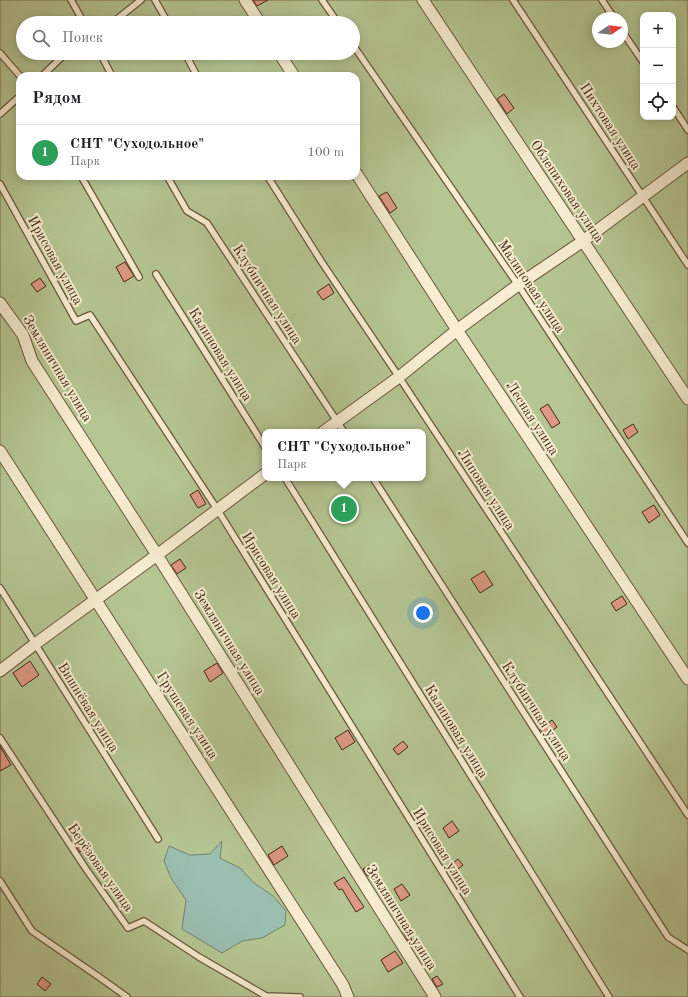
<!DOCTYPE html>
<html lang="ru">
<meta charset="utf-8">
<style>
:root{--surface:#fff;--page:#f6f6f6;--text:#202124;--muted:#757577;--line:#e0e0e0;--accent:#db2777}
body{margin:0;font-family:"Old Standard TT",serif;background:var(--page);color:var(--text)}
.controls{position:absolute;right:12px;top:12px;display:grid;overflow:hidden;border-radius:8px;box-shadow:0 2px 10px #0003}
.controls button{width:36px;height:36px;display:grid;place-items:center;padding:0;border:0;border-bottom:1px solid var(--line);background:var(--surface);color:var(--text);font:20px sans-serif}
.compass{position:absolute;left:592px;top:12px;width:36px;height:36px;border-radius:50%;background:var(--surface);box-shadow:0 2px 10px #0003;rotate:77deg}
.you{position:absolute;left:423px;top:613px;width:14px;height:14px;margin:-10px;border:3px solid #fff;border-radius:50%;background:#1a73e8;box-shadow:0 0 0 6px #1a73e833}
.badge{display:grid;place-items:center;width:26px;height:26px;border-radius:50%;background:var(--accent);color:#fff;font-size:13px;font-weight:700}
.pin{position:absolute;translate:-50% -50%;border:2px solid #fff;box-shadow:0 1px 4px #0006}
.popup{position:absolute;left:262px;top:429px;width:164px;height:52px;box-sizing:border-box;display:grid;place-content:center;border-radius:8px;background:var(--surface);filter:drop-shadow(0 1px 3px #0005);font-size:13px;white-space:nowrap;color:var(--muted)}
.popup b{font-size:15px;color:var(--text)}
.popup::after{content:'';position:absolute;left:50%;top:100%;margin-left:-8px;border:8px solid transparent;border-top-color:var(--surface)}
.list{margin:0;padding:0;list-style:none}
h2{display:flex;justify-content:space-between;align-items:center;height:52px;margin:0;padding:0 16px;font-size:17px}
h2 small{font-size:13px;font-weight:400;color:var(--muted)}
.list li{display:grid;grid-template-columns:26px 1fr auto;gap:12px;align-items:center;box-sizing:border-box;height:56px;padding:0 16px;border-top:1px solid var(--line)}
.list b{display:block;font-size:15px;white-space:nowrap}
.list p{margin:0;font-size:13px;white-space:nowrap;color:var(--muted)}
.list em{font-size:13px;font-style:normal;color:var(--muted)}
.icon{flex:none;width:22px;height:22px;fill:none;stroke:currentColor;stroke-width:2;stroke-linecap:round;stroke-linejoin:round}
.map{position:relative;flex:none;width:688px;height:997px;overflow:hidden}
.search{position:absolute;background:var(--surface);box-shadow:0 2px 10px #0003;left:16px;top:16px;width:344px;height:44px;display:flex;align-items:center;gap:10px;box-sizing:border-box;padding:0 14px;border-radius:22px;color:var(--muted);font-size:15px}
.panel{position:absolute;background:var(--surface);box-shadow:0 2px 10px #0003;left:16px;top:72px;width:344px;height:108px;border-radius:12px}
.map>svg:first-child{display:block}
.green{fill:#b5c693;stroke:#7c7654;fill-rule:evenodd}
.water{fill:#9bbfb0;stroke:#778272}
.building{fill:#de9984;stroke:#422715}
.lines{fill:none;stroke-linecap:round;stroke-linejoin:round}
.lane-casing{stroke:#6e563e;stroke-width:8}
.street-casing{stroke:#6e563e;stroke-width:13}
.lane{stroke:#f7eed1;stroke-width:5.5}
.street{stroke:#f7eed1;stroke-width:11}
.labels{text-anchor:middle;stroke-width:4;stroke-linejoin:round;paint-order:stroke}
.street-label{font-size:14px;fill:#422715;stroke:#f7eed1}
</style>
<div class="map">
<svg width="688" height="997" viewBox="0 0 688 997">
<rect width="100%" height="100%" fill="#f3e5b8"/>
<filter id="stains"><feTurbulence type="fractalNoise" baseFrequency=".005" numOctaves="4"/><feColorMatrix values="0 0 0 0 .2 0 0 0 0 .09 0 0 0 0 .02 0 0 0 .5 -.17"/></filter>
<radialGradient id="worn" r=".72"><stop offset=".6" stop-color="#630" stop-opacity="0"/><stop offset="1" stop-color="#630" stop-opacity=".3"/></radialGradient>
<path class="green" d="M0 0H688V997H0ZM643 15H673V117H643ZM598 18H622V42H598ZM23 23H353V53H23ZM20 76H356V176H20ZM265 432H423V478H265Z"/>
<path class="water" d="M222 841 220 858 240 868 254 883 273 896 286 911 285 925 262 938 242 941 222 953 182 929 186 900 171 878 164 861 169 846 190 855 210 854Z"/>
<path class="building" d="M253 0H268L257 6Z
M504 94 514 108 507 114 497 99Z
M387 192 397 208 390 213 379 196Z
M125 262 134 276 124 282 116 267Z
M40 278 46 286 37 292 31 284Z
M329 284 334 293 323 300 317 292Z
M548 404 560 423 552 428 540 409Z
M633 424 638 432 628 439 623 430Z
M198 490 206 504 198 508 190 495Z
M654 505 660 515 649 523 642 512Z
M180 559 186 568 177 574 171 565Z
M484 571 493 585 480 593 471 579Z
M622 596 627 604 616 611 611 603Z
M30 661 39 675 22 687 13 673Z
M217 663 223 673 210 682 204 671Z
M552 720 557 727 545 736 540 729Z
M348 730 355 742 342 750 335 738Z
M403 741 408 747 398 755 393 749Z
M0 746 11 765 0 771Z
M452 821 459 831 449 838 443 828Z
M80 842 84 849 80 852 75 845Z
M282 846 288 856 274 865 268 855Z
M458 859 463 865 452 874 447 868Z
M369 865 373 872 367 876 363 869Z
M344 877 364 907 356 912 342 889 339 890 334 883Z
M402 884 410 895 401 901 394 889Z
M406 930 412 940 409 942 403 932Z
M395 951 403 963 388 972 381 960Z
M437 976 443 984 437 987 432 979Z
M42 977 51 984 45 991 37 984Z"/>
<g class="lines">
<g class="lane-casing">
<path id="lane" d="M71 0 84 23
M155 0 168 23
M322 0 338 23
M513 0 688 265
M602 0 614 18
M112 23 141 0
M622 31 643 62
M353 45 518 285 688 543
M0 53 20 76
M100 53 112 76
M185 53 197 76
M42 76 66 53
M673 107 688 130
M0 114 20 96
M81 176 139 277
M167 176 187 211 207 223 344 432
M266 176 268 177 321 261 399 377 688 815
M0 184 76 321 90 315 217 509 520 997
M156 274 265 447
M285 478 609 997
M373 478 668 937 688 950
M0 588 158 839
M0 738 86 869 128 928 144 921 199 957 266 996 300 997
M0 881 32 931 99 977 127 997"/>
</g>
<g class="street-casing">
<path id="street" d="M245 0 260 23
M423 0 688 399
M279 53 294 76
M356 173 457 330 688 679
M0 303 23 335 32 361 157 555 435 997
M323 432 399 377 457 330 518 285 583 241 688 163
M0 451 343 985 348 997
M0 671 35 644 157 555 265 474"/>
</g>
<use href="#lane" class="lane"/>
<use href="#street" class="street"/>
</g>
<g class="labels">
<g class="street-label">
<text transform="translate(611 126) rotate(57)" y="5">Пихтовая улица</text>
<text transform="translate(568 191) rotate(56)" y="5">Облепиховая улица</text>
<text transform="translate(56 260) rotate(61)" y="5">Ирисовая улица</text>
<text transform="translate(532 286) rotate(56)" y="5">Малиновая улица</text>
<text transform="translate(268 294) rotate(57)" y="5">Клубничная улица</text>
<text transform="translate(221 354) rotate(58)" y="5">Калиновая улица</text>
<text transform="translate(58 368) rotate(59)" y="5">Земляничная улица</text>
<text transform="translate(533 418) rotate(57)" y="5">Лесная улица</text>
<text transform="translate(487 489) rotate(57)" y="5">Липовая улица</text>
<text transform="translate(272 575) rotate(58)" y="5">Ирисовая улица</text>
<text transform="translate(230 642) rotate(58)" y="5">Земляничная улица</text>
<text transform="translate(89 707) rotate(58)" y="5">Вишнёвая улица</text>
<text transform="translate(537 711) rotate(57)" y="5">Клубничная улица</text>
<text transform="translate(188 715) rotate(57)" y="5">Грушевая улица</text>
<text transform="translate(457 731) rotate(58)" y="5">Калиновая улица</text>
<text transform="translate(443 851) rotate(58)" y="5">Ирисовая улица</text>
<text transform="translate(101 867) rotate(55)" y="5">Берёзовая улица</text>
<text transform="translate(402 917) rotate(58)" y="5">Земляничная улица</text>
</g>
</g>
<rect width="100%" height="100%" filter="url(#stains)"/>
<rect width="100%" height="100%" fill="url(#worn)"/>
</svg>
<div class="controls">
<button>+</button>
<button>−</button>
<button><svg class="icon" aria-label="locate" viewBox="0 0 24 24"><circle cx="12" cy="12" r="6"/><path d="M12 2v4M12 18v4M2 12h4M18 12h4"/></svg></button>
</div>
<svg class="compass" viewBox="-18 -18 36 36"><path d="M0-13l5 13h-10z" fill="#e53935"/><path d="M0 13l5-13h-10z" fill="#757577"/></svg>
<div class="you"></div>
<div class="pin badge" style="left:344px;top:509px;background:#2e9e5b">1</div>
<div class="popup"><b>СНТ &quot;Суходольное&quot;</b>Парк</div>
<div class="search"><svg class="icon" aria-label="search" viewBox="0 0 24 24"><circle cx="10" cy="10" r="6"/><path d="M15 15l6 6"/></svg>Поиск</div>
<section class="panel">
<h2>Рядом<small></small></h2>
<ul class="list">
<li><span class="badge" style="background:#2e9e5b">1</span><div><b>СНТ &quot;Суходольное&quot;</b><p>Парк</p></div><em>100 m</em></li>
</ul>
</section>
</div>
